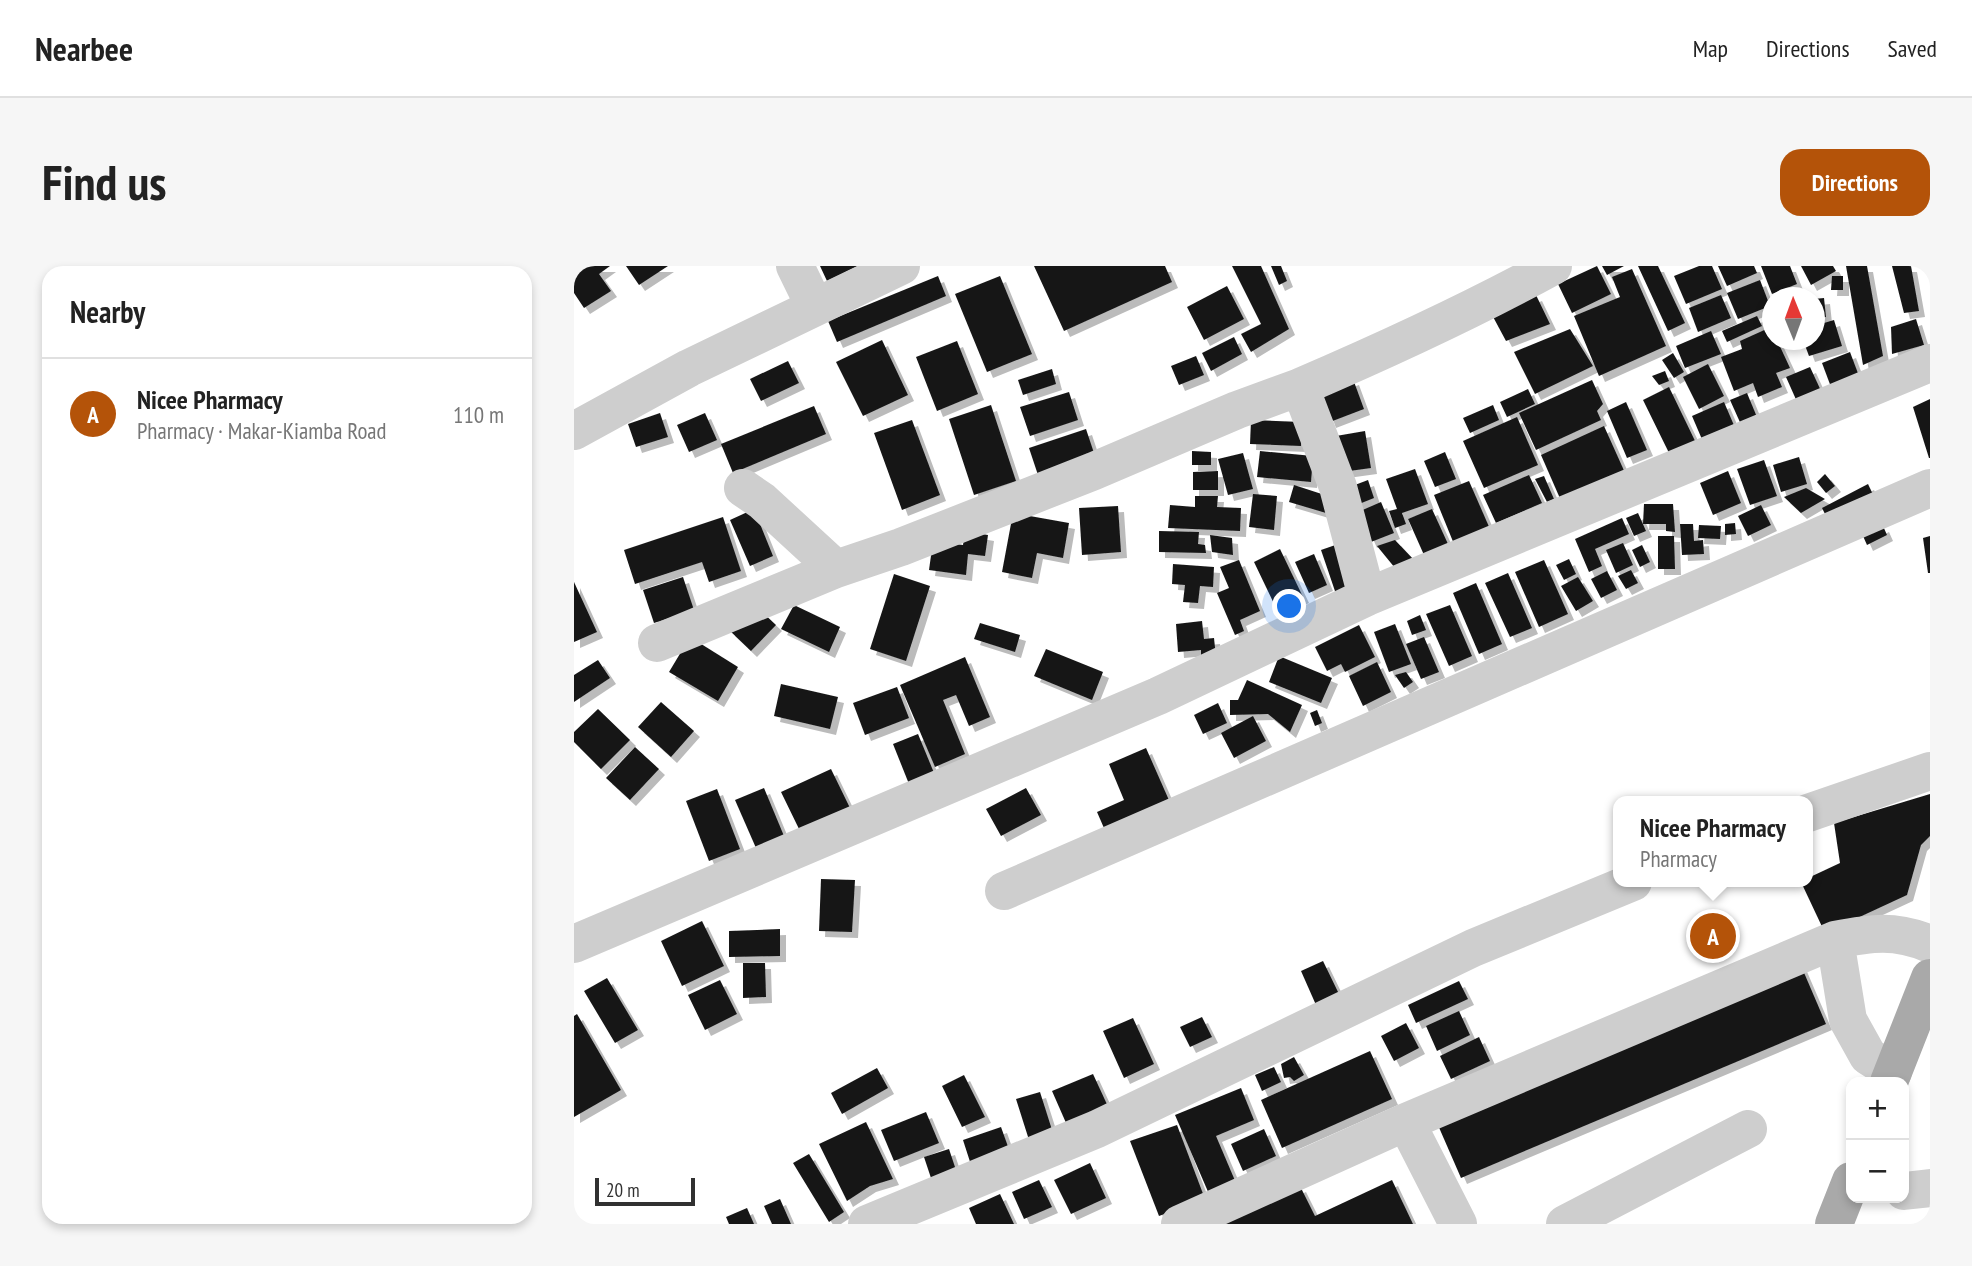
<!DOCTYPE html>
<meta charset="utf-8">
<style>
:root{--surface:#fff;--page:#f6f6f6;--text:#222;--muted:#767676;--line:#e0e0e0;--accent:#b45309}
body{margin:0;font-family:"PT Sans Narrow",sans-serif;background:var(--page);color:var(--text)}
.controls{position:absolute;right:21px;bottom:21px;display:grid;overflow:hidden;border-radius:14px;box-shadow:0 4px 10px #0003}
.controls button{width:63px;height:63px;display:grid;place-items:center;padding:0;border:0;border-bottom:2px solid var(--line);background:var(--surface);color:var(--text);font:35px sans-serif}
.compass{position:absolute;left:1188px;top:21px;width:63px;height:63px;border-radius:50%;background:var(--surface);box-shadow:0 4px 10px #0003;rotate:359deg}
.scale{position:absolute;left:21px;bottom:18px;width:100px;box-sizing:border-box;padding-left:7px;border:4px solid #313131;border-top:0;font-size:19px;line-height:24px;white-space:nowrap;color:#313131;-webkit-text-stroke:5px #fff;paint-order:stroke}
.you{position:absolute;left:716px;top:341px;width:24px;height:24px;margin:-18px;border:5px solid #fff;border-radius:50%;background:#1a73e8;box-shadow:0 0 0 10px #1a73e833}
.badge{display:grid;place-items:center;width:46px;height:46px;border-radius:50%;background:var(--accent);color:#fff;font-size:23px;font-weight:700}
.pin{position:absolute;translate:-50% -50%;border:4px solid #fff;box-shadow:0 2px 7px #0006}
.popup{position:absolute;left:1039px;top:530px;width:200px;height:91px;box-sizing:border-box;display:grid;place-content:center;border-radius:14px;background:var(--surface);filter:drop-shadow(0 2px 5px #0005);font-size:23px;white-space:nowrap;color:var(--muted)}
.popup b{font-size:26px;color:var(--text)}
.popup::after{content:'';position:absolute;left:50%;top:100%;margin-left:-14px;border:14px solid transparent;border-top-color:var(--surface)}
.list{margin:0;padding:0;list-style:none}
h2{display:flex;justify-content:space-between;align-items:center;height:91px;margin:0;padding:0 28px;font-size:30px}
h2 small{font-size:23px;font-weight:400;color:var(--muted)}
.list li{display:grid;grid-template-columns:46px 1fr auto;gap:21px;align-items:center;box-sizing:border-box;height:112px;padding:0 28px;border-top:2px solid var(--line)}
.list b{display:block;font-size:26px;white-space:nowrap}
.list p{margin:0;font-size:23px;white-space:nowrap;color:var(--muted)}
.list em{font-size:23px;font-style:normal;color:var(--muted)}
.map{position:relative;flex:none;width:1356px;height:958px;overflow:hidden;border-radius:21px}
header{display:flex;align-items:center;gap:42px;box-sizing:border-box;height:98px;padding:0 35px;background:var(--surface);border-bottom:2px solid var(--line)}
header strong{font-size:33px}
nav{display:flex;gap:38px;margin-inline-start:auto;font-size:24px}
.intro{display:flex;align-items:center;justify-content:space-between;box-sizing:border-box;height:168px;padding:0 42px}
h1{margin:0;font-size:49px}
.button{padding:18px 32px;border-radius:21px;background:var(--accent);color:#fff;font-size:24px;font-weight:700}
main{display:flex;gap:42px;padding:0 42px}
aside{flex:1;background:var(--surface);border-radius:21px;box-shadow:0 4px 10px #0003}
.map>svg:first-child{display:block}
.building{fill:#181818;filter:url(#shadow)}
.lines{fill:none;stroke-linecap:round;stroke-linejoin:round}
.minor{stroke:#cecece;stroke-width:38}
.major{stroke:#a9a9a9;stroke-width:38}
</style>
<header>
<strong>Nearbee</strong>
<nav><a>Map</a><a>Directions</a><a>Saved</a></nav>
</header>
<div class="intro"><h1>Find us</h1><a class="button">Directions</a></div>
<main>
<aside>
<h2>Nearby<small></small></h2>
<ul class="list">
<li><span class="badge">A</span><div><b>Nicee Pharmacy</b><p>Pharmacy · Makar-Kiamba Road</p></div><em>110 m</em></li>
</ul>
</aside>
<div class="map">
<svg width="1356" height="958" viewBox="0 0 1356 958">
<defs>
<filter id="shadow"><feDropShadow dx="6" dy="6" stdDeviation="0" flood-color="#0004"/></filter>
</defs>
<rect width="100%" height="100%" fill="#fff"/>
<path class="building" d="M0 0H36L25 8 37 25 10 42 0 27Z
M52 0H94L65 19Z
M246 0H284L253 15Z
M460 0H591L598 16 490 65Z
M658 0H687L715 63 677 86 667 68 687 58Z
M697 0H707L713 15 705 19Z
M1023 0 1037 28 998 47 984 18Z
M1028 0H1050L1033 9Z
M1064 0H1084L1111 57 1094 65Z
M1125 0H1138L1148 23 1112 38 1100 10Z
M1144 0H1180L1183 7 1153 20Z
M1187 0H1216L1223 18 1198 28Z
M1227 0H1259L1262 5 1237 19Z
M1272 0H1293L1309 90 1289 99Z
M1318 0H1337L1345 45 1330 47Z
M1058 3 1092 80 1025 110 1000 50 1046 31 1038 11Z
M364 10 372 30 263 76 254 55Z
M426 10 458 88 413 106 381 28Z
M1258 10H1269V24H1257Z
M1186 14 1196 40 1164 53 1153 27Z
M653 20 670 53 630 74 613 41Z
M962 29 976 58 932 75 917 47Z
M1147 29 1157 52 1124 66 1115 42Z
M1250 32 1252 51 1240 52V33Z
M1183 50 1188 60 1153 76 1148 65Z
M1342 53 1350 79 1318 88 1317 61Z
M1260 54 1268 80 1235 90 1229 74H1240V60Z
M1197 61 1198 74H1203L1216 102 1202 107 1208 121 1184 131 1179 117 1160 125 1147 91 1168 83 1166 75Z
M996 63 1019 100 961 128 940 86Z
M1137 65 1147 88 1111 102 1102 80Z
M660 71 668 88 637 105 628 87Z
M308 74 334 129 289 150 262 96Z
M383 75 404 128 363 145 342 91Z
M1276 86 1285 110 1257 121 1248 97Z
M1099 87 1110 106 1100 112 1088 94Z
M622 90 630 109 605 119 597 100Z
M214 95 225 117 187 135 176 113Z
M1134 98 1150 130 1125 143 1109 111Z
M1236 101 1248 127 1224 138 1212 111Z
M478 103 482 118 449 129 444 114Z
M1091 105 1095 115 1085 119 1078 110Z
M779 113 790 143 756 156 745 125Z
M1018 114 1029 138 1023 145 1027 154 962 184 945 147Z
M1095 121 1123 179 1097 191 1069 134Z
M954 123 961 138 933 151 926 136Z
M495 126 504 154 456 170 446 141Z
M1173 127 1185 156 1169 163 1156 134Z
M1356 133V192H1355L1339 141Z
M1052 136 1073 184 1053 192 1033 145Z
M1150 136 1162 164 1130 178 1118 150Z
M417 139 442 215 400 229 375 153Z
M919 139 925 154 896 167 889 152Z
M240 140 252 168 159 207 147 178Z
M86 147 94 171 62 181 54 158Z
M131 147 143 174 115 186 103 159Z
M943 151 964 199 910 222 889 175Z
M338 154 366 229 328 244 300 167Z
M677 154 728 156 727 180 676 178Z
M1030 160 1052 209 988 237 967 189Z
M512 163 522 193 465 212 455 182Z
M791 165 797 202 768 206 762 170Z
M618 185 637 186V199H618Z
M686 185 739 190 737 216 683 211Z
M871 186 882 213 861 221 850 195Z
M669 187 679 223 654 229 644 193Z
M1225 191 1233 218 1207 226 1199 199Z
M1190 194 1203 230 1176 239 1163 203Z
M841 203 854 238 828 247 832 258 821 262 815 245 823 243 812 213Z
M644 205V224H619V206Z
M1154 205 1167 237 1139 249 1126 217Z
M1251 208 1261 220 1252 227 1243 216Z
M955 209 968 237 922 257 909 229Z
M970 210 980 233 973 236 961 213Z
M794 214 800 232 780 240 773 222Z
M895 215 916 263 880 278 860 229Z
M1294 218 1304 239 1258 262 1248 242Z
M720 219 757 231 752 247 715 236Z
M1232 222 1251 233 1227 247 1210 231Z
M679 228 703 230 700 264 675 261Z
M621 230H644L643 241 667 242 666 265 594 262 596 239 621 241Z
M807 236 820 267 797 276 784 246Z
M1070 238H1099L1101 266 1092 265V258H1069Z
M1187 239 1197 259 1174 270 1164 250Z
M544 240 547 286 508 289 505 242Z
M180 243 199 290 176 300 156 254Z
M858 243 874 278 850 289 834 253Z
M439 247 495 257 489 292 463 287 458 312 428 306Z
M1064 247 1072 265 1060 270 1052 252Z
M149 251 167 305 135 316 128 296 61 318 50 284Z
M1048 252 1055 268 1021 283 1028 300 1015 306 1001 273Z
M1161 257 1162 268 1151 269V258Z
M1106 258H1119L1120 275 1129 274 1130 288 1108 289Z
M1125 259 1147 260 1146 273 1124 272Z
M1309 260 1313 269 1293 279 1289 270Z
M391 265 414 269 411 290 394 288 392 309 355 304 359 275 389 279Z
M585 265 625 266 624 278 631 279 632 287 585 286Z
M636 269 658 272 659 289 638 286Z
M1084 270H1100L1101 303H1084Z
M1356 270V307H1354L1349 272Z
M821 274 839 293 821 302 803 280Z
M770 276 787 323 763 331 747 284Z
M1049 277 1059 299 1042 307 1032 284Z
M1068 279 1076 296 1066 301 1058 284Z
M706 283 729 331 703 344 680 296Z
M740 288 753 319 735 327 721 296Z
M995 293 1002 308 990 314 982 299Z
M665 294 686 345 666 354 670 365 661 369 643 327 655 322 646 301Z
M970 294 994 348 965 361 941 306Z
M599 298 640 301 639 321 626 320 624 337 609 336 611 319 598 318Z
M1057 304 1064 317 1052 323 1044 310Z
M1033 305 1043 324 1027 332 1017 313Z
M934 307 958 362 936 371 911 317Z
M320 308 356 320 332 395 296 383Z
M109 311 120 344 80 357 69 324Z
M1004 311 1019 335 1002 345 987 320Z
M0 316 23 366 0 376Z
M902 317 928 378 905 388 879 327Z
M220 339 266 361 255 386 207 363Z
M876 339 898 390 875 400 852 348Z
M186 344 202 359 177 385 155 364Z
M846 349 852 364 838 369 833 355Z
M628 355 630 373 640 372 642 391 627 392V384L604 386 602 358Z
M406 357 446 369 441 386 400 373Z
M821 358 837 398 815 406 800 366Z
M785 359 801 391 771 406 767 398 753 405 741 381Z
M116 371 164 401 144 435 95 406Z
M850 371 865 406 847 413 832 378Z
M472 383 529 406 518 434 460 410Z
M705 390 758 412 747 437 695 416Z
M391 391 416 451 395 460 382 429 369 434 391 488 361 501 326 419Z
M24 394 36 412 0 436V409Z
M803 396 817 426 789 440 775 410Z
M832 406 839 416 830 422 821 409Z
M673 414 728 439 716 466 694 448 656 449V434H664Z
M207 418 264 431 256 463 200 450Z
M323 421 335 452 291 469 279 437Z
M87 436 120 465 97 491 64 461Z
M644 437 653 457 629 468 620 449Z
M24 443 56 474 27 503 0 476V466Z
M743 444 748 457 741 460 736 447Z
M679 450 692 475 660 492 647 467Z
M344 468 365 519 339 528 319 478Z
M61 481 85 503 56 534 32 512Z
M572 482 598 541 533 569 523 546 550 534 535 498Z
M257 503 276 542 226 565 207 526Z
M190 522 210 570 182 582 161 534Z
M452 522 467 549 427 570 412 543Z
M143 523 166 583 135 595 112 535Z
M1356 528V570L1347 579 1333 629 1251 667 1227 616H1234V612L1266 597 1260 557Z
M247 613 281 614 278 666 245 665Z
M128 655 150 700 108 720 87 675Z
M206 663V690L155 691V665Z
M749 695 765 728 742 739 727 705Z
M1225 695 1252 758 887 912 860 850Z
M169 697H191L192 731 169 732Z
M33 712 64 764 41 777 10 725Z
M146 714 163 748 131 764 114 729Z
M885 715 894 733 842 757 834 739Z
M885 745 896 769 863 785 852 760Z
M3 748 47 824 0 851V750Z
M628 751 638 771 616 781 606 761Z
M559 752 580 798 550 812 529 765Z
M832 757 845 782 820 795 807 770Z
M905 771 916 795 877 813 866 790Z
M796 785 818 833 708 882 687 834Z
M720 791 730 809 720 815 716 811 710 812 707 798Z
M700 801 707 816 688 825 681 809Z
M303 802 314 822 268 848 257 827Z
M519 808 537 847 496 866 478 825Z
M390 809 411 851 388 861 368 820Z
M667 822 680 854 642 870 662 917 635 928 601 849Z
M466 826 479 867 455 874 442 833Z
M352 846 365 877 320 895 307 864Z
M292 856 319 913 296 920 273 935 245 878Z
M603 859 631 933 585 950 556 875Z
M427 861 437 889 398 902 389 874Z
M690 863 702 890 669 905 657 878Z
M375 883 384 910 359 918 350 891Z
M235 888 270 946 255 956 219 897Z
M516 897 532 932 497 948 480 914Z
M465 914 478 941 450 953 438 926Z
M818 914 839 958H646L726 920 741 950Z
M426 928 440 958H402L395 942Z
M206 933 217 958H198L190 940Z
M173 942 180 958H155L152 951Z"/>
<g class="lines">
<path class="minor" d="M221 0 241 41
M726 121C812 84 897 45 979 0
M0 165 115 102 327 0
M169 222 188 235 262 303
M83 377 262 303 327 281 520 205 663 144 726 121 764 221 793 331
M1234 547 1356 505
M430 625 1356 222
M1261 674 1274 754 1294 790 1319 806
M0 678 584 430 793 331 1356 97
M832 856 884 958
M1330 925 1356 922
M293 958 523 863 899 682 1059 616
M606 958 832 856 1261 674C1297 667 1321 663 1356 678
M991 958 1174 863"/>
<path class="major" d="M1315 816 1356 712
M1260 958 1277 915"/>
</g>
</svg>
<div class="controls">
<button>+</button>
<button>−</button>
</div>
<svg class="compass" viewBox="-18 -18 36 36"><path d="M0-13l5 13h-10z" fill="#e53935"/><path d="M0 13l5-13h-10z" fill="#767676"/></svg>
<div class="scale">20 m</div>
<div class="you"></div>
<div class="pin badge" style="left:1139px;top:670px">A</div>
<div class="popup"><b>Nicee Pharmacy</b>Pharmacy</div>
</div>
</main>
